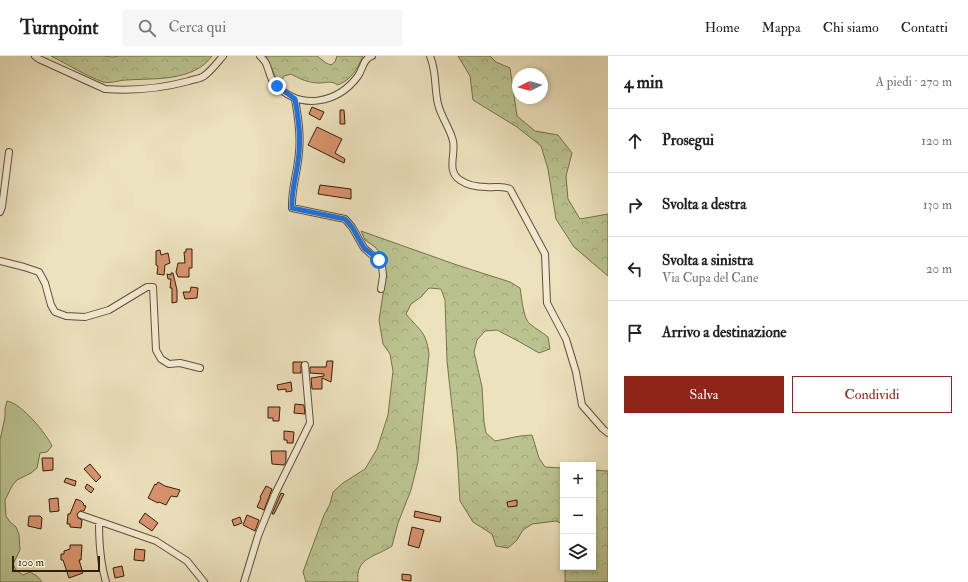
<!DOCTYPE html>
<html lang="it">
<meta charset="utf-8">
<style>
:root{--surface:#fff;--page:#f6f6f6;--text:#222;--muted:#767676;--line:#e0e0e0;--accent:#8f2418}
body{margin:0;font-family:"IM FELL Double Pica",serif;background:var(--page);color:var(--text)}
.controls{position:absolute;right:12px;bottom:12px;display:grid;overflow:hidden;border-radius:0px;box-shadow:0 2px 6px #0003}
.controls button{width:36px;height:36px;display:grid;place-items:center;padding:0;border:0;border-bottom:1px solid var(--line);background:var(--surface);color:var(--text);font:20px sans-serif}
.compass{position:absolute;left:512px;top:12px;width:36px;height:36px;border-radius:50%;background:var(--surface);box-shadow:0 2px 6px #0003;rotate:265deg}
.scale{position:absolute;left:12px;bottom:10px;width:88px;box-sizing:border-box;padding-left:4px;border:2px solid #332004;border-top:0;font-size:11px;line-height:14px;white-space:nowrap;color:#332004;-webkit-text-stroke:3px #f3ecd5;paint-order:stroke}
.stop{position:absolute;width:12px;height:12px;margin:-9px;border:3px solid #1a73e8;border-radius:50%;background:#fff}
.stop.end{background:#1a73e8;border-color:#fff;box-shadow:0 1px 4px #0008}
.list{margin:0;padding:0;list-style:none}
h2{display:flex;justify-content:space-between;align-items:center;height:52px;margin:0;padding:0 16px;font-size:17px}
h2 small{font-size:13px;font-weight:400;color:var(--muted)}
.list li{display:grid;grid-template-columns:26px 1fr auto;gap:12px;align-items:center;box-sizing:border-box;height:64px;padding:0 16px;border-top:1px solid var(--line)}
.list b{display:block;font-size:15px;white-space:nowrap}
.list p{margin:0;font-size:13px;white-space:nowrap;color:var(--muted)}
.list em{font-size:13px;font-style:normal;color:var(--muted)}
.actions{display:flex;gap:8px;padding:12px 16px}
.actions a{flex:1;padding:9px 0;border:1px solid var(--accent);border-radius:0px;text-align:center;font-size:14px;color:var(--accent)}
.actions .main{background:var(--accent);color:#fff}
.icon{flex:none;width:22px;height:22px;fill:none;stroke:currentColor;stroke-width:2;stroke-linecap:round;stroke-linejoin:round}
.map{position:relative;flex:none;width:608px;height:526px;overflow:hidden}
header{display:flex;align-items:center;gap:24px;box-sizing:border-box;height:56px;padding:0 20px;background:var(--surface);border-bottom:1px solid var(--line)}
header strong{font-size:19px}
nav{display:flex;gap:22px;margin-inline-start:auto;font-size:14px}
.search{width:280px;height:36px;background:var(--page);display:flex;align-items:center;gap:10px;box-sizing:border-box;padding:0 14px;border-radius:0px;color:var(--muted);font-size:15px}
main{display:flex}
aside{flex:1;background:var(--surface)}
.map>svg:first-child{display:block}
.green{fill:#bac390;stroke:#76724a}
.forest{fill:url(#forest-crowns);stroke:#76724a}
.building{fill:#da946f;stroke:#332004}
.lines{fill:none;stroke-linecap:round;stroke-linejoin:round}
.minor-casing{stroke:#625032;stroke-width:8}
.minor{stroke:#f3ecd5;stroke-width:6}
.route{stroke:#1a73e8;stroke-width:5}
</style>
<header>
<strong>Turnpoint</strong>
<div class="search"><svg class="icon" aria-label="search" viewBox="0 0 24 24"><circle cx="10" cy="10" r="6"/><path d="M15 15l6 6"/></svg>Cerca qui</div>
<nav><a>Home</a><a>Mappa</a><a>Chi siamo</a><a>Contatti</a></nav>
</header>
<main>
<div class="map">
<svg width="608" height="526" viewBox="0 0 608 526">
<defs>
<pattern id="forest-crowns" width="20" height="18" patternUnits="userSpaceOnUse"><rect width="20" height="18" fill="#bac390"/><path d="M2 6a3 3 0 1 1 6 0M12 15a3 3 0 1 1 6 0" fill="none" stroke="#a0a77b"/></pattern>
</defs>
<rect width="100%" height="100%" fill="#ede2be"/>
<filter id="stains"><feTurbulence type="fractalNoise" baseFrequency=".005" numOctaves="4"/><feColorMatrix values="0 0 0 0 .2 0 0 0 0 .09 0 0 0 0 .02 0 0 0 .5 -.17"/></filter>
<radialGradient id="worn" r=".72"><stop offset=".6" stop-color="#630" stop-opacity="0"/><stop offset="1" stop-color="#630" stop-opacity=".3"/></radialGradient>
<path class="green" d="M7 345C21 347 46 377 52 390L47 396 40 397 37 412 31 417 17 424 12 430 5 444 6 460 10 466 16 471 19 478 20 494 13 508 16 514 23 519 30 516 37 520 42 526H0V384L5 361V353Z"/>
<path class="forest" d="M51 0H103L113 1 118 0H212C193 26 155 22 127 24 120 24 109 28 103 26 86 20 67 8 51 0Z
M266 0H317L326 7 331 9 335 6 337 0H363C357 13 352 23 338 29 330 24 328 27 319 27 309 27 300 23 291 18L284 20 281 26 276 22Z
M458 0H490L496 6 510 12 517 60 535 75 558 79 572 97 566 120 568 143 580 163 608 158V220L574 191 556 163 548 113 541 90 517 71 473 44 470 20Z
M361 175 457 209 510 226 520 232C522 242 523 263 530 268 536 273 542 276 548 281L550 293 539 297 518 285 497 274 485 275 477 284 474 296 482 331 484 366 486 377 495 385 520 380 532 379 539 402 545 411 563 412V468L556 465 532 468 523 474 517 484 508 492 496 490 492 478 473 466 460 445 457 396 447 305 445 244 441 233 429 232 421 241 411 248 406 258C420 275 426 275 429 298L418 406 411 434 398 467 392 490C376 501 355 501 358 526H306L303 516 324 459 330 448 333 436 343 427 365 413 377 393 388 359 393 315 390 298 383 288 379 264 386 219 383 200 375 191 365 184Z
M593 414 608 415V526H565V511H593Z"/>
<path class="building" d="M312 51 324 56 320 64 309 58Z
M340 54H344L345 68H340Z
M317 71 342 83 335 97 345 103 344 107 308 89Z
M320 129 351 133V143L318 138Z
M186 193H192V212H189V221H178L176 216 178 207H185L184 196H186Z
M160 194 161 199 168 197 170 207 165 209 164 219 157 218 158 210 156 209V195Z
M171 217H173L177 234V246L172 247V232H170L171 223H168L167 218 171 219Z
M191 231 198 232 197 242 185 243 183 236H190Z
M327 305H333L331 326 322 322V333H312L311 322 324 320V318L310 317V311H326Z
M293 306H302L301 309V317H293Z
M291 326 292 335 286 336V333L278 334 277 329Z
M295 348 304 349 305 358 294 357Z
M268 351H280L279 365H273V362H268Z
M284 375 294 376 293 387H287V384H284Z
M271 395H286V406L284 409 272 408Z
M42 402H53V414L43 415Z
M90 408 101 421 96 426 84 413Z
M66 422 76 425 75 430 64 426Z
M158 426 165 430 180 434 177 441 171 440 166 449 159 446 158 447 148 442 155 428 156 429Z
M87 428 94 433 91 437 85 432Z
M266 430 272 433 264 454 257 451 261 442 260 441Z
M281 437 284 438 274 458H272Z
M58 442 59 455 50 456 49 443Z
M76 443 81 445 84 448 83 449 86 450 84 455H80L77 458 78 462 82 464 81 472 70 471V468H67L68 458H70Z
M517 444V450L508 451 507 446Z
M415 455 441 461 440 466 414 461Z
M145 457 158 467 152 475 139 466Z
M247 459 259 464 255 475 243 469Z
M29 460H40L42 462 41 473 28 470Z
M240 461 242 467 234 470 232 464Z
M412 471 424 474 419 492 408 489Z
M70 489H82L81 504H79L83 517 69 522 63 504H61V498H64V495L70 493Z
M135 493 145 494 144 505 134 504Z
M122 510 124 520 115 522 113 512Z
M402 518 411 519V525L402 524Z"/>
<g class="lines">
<g class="minor-casing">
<path id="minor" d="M35 0 39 3 105 33C132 35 163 32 189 25 194 23 200 23 204 20 211 15 217 7 223 0
M260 0C263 3 266 6 267 10 270 17 270 24 276 29 301 55 338 47 358 20 363 13 363 3 372 0
M430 0C437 17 434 31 438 48 441 61 450 72 453 85 456 98 446 115 460 124 467 129 478 131 486 131 495 132 502 129 510 133L545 198 547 247 566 283 576 316 582 349 603 373 608 377
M295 43C298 60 301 78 299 96 298 115 291 133 292 152L345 163 352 171 364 192 379 205 382 209 383 220 381 233
M0 156 2 151 9 96
M0 205 24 211 39 216 45 227 51 249 55 256 66 260 85 261 109 254 147 231H153L156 294 161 303 169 308 180 307 200 312
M81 459 156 485 187 505 204 526
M99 466C99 486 100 506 106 526
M244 526 258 480 275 438 310 367 305 309"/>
</g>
<use href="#minor" class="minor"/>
</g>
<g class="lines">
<path class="route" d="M277 30 295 43C298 60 301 78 299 96 298 115 291 133 292 152L345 163 352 171 364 192 379 204"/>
</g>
<rect width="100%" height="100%" filter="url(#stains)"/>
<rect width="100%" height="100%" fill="url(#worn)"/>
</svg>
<div class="controls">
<button>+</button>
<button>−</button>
<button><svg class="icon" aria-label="layers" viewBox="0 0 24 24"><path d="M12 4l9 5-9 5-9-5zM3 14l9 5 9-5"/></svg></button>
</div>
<svg class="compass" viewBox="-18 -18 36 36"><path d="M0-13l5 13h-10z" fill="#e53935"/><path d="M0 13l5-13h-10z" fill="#767676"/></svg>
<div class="scale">100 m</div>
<div class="stop" style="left:379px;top:204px"></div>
<div class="stop end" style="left:277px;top:30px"></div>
</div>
<aside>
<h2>4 min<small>A piedi · 270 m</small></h2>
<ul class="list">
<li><svg class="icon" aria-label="ahead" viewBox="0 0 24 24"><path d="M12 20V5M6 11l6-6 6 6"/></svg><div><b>Prosegui</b></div><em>120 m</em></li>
<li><svg class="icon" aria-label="right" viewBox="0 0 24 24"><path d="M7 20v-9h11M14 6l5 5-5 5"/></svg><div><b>Svolta a destra</b></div><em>130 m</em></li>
<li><svg class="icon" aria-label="left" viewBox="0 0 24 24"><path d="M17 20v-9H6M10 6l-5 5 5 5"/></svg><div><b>Svolta a sinistra</b><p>Via Cupa del Cane</p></div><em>20 m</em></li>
<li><svg class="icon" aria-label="arrive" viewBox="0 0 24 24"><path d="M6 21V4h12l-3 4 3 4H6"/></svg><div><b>Arrivo a destinazione</b></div></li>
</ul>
<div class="actions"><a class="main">Salva</a><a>Condividi</a></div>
</aside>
</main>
